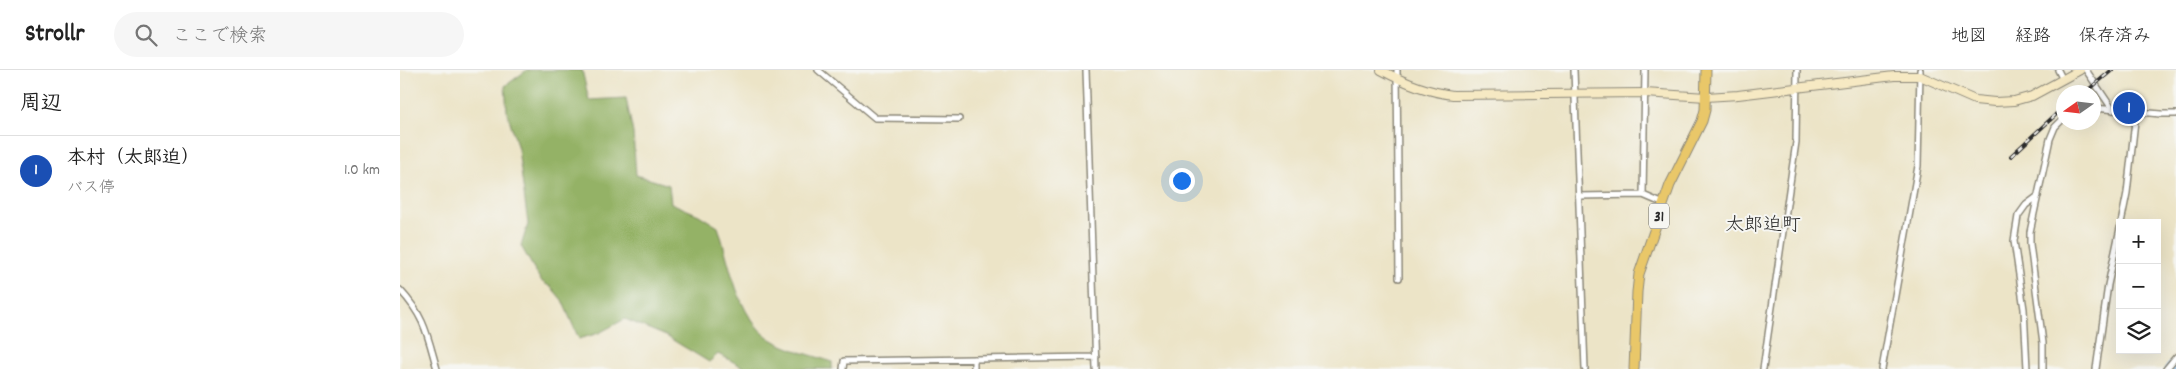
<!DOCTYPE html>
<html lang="ja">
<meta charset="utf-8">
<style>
:root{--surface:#fff;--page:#f6f6f6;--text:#222;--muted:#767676;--line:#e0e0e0;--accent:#d1495b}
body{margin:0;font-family:Dekko,"Klee One",sans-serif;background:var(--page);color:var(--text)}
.controls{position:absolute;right:15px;bottom:15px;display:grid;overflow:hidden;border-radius:0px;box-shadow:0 5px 20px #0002}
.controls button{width:45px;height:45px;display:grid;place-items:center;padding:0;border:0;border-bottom:1px solid var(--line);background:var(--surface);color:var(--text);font:25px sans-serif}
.compass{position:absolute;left:1656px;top:15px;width:45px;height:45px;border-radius:50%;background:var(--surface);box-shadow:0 5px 20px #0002;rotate:256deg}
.you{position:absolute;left:781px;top:110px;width:18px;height:18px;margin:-12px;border:4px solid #fff;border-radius:50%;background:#1a73e8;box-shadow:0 0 0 8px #1a73e833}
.badge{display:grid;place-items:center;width:32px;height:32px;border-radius:50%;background:var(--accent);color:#fff;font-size:16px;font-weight:700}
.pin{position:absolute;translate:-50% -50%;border:2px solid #fff;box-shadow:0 1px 5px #0006}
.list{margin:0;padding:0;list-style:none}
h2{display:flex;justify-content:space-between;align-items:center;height:65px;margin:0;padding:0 20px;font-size:21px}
h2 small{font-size:16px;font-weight:400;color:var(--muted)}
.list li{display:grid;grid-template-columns:32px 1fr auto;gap:15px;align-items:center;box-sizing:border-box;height:70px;padding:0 20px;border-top:1px solid var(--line)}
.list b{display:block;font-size:19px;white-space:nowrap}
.list p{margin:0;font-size:16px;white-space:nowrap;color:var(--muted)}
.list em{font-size:16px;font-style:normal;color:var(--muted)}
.icon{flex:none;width:28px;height:28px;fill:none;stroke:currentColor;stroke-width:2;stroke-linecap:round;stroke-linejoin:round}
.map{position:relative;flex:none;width:1776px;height:299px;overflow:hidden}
header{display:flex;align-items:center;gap:30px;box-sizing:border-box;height:70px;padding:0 25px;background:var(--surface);border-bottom:1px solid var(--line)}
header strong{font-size:24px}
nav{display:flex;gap:28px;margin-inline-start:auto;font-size:18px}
.search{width:350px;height:45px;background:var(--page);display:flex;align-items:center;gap:12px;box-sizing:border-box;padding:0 18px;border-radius:28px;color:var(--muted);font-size:19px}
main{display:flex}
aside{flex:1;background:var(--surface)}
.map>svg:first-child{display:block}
.forest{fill:#94b266;stroke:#606e48}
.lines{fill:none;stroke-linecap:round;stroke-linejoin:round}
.river{stroke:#82b9f1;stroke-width:11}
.minor-casing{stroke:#8c8879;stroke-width:8}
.secondary-casing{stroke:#8c8879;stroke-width:10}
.primary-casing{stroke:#8c8879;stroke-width:11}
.minor{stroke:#fff;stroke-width:5}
.secondary{stroke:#f6e9c3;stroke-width:8}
.primary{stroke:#e9c769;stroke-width:9}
.rail-casing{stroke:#2b2b2b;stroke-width:4}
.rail{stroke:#f6f6f2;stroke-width:2;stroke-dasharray:5.5;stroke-linecap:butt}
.labels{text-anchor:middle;stroke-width:4;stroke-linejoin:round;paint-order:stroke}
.shield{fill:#f6f6f2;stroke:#686867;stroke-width:1}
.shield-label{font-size:15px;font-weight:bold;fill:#2b2b2b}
.quarter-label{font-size:19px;fill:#2b2b2b;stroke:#f6f6f2}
</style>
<header>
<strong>Strollr</strong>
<div class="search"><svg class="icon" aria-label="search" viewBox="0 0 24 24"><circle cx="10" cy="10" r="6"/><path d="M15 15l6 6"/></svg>ここで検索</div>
<nav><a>地図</a><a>経路</a><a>保存済み</a></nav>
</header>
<main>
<aside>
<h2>周辺<small></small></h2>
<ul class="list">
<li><span class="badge" style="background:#1a4fb4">1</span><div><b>本村（太郎迫）</b><p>バス停</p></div><em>1.0 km</em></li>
</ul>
</aside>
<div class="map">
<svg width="1776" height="299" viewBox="0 0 1776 299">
<rect width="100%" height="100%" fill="#f6f6f2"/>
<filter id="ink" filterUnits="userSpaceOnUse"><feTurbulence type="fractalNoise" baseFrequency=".02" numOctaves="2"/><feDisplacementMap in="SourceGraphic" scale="10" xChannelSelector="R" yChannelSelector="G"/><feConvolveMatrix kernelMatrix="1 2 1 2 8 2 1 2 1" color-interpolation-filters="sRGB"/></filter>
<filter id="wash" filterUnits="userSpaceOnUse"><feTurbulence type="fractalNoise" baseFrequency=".0096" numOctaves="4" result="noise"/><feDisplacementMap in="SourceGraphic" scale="20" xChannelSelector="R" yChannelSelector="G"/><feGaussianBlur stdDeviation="1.12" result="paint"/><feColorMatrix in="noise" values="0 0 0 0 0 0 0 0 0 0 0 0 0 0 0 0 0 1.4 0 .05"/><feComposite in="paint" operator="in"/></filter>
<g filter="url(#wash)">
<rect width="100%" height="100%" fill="#ece4c7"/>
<path class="forest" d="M127 0H182L189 30 226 28 233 63 236 105 269 115 271 133 299 145 318 157C330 192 337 248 371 269 388 280 413 285 432 292V299H347L318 284 309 292 266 266 225 249 199 263 179 269 162 230 152 218 141 211 121 176 128 154 118 79 107 41 105 16Z"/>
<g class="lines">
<path class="river" d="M1771 299 1776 294"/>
</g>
</g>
<g filter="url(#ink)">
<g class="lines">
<g class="minor-casing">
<path id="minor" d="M418 0 475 48 559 49
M686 0 696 299
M997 0 999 208
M1174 0 1185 299
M1658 0 1663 10
M1686 0 1713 40
M1694 38 1761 44H1776
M1243 125 1245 0
M1178 126 1243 125 1264 134
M1721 153 1727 123 1736 42
M0 220C25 247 27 264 37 299
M574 289V299
M443 299 444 291 696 287
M1363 299 1396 72 1397 0
M1482 299 1518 96 1520 0
M1627 299 1624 239 1614 171 1618 146 1626 135 1638 126
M1643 299V273L1630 174V162L1650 69 1655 57 1664 48
M1696 299 1708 215 1720 158
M1766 299 1776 287"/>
</g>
<g class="secondary-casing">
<path id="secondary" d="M981 0C1005 13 1027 22 1053 25L1245 23 1306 27 1338 25 1494 6H1520L1575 30 1595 32 1614 31 1632 26 1680 0"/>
</g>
<g class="primary-casing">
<path id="primary" d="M1234 299 1237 222 1239 204 1270 115 1302 51 1305 40 1306 0"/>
</g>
<use href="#minor" class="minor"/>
<use href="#secondary" class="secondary"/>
<use href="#primary" class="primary"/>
<g class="rail-casing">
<path id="rail" d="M1686 22 1712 0
M1611 86 1664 37"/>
</g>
<use href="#rail" class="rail"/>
</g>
</g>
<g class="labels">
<rect class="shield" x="1249" y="133.5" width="20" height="25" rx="4"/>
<g class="shield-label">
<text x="1259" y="151">31</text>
</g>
<g class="quarter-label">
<text x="1363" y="160">太郎迫町</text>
</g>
</g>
</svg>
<div class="controls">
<button>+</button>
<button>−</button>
<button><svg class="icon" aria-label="layers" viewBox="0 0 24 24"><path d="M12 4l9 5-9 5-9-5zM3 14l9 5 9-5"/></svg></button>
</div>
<svg class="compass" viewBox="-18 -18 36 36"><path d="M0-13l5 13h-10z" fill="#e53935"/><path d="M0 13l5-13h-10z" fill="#767676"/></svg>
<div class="you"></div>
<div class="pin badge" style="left:1729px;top:38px;background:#1a4fb4">1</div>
</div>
</main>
